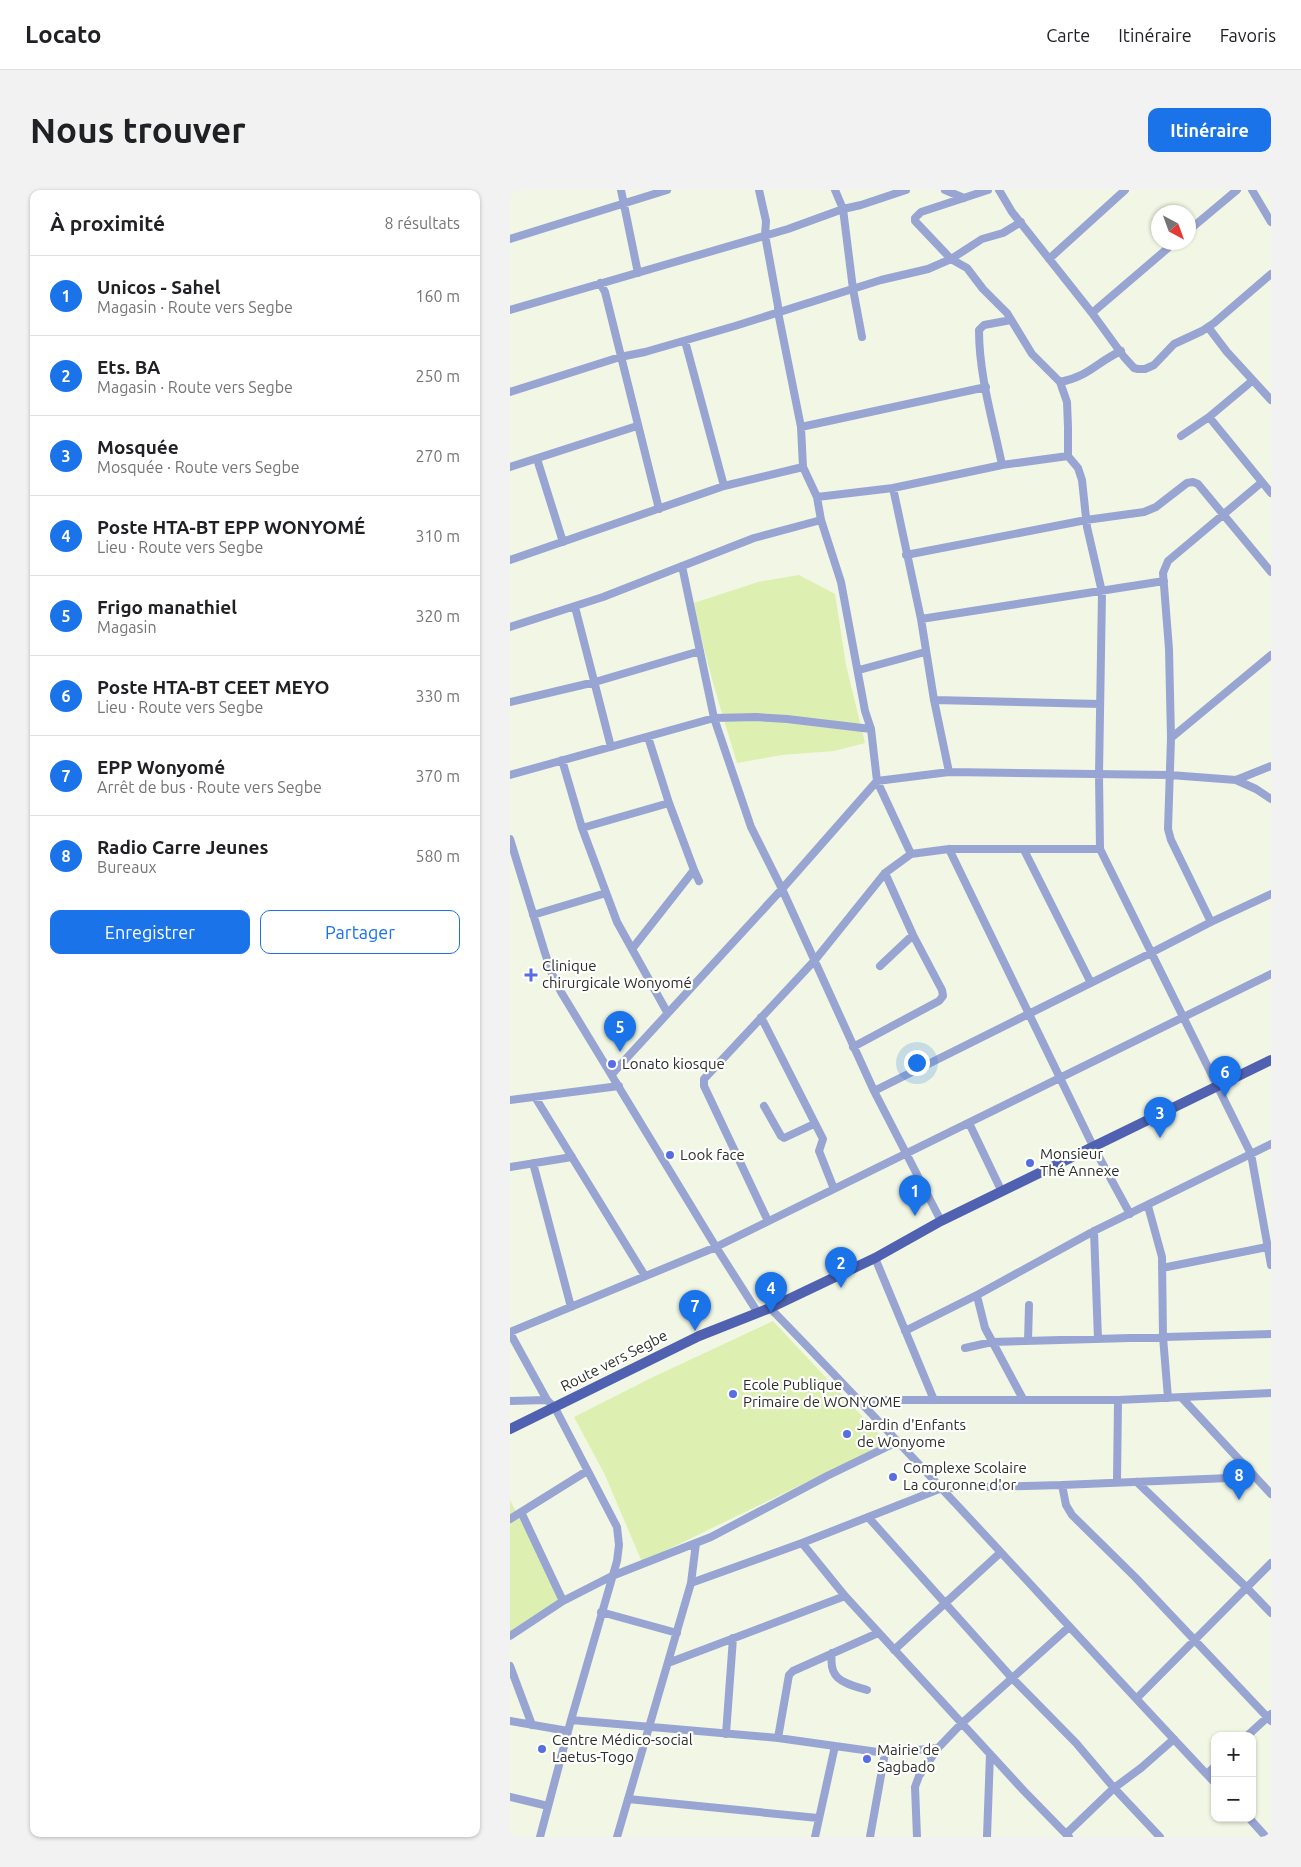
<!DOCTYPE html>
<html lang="fr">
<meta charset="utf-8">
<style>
:root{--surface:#fff;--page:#f2f2f2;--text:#202124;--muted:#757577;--line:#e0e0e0;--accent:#1a73e8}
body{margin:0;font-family:Ubuntu,sans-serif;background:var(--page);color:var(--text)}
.controls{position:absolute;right:15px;bottom:15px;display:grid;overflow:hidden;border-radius:10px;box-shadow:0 1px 4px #0004}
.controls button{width:45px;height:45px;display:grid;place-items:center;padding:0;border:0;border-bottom:1px solid var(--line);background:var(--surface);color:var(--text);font:25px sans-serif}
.compass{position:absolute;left:641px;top:15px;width:45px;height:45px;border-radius:50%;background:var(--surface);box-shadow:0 1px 4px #0004;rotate:139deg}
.you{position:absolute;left:406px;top:872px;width:18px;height:18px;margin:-12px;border:4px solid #fff;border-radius:50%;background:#1a73e8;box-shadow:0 0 0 8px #1a73e833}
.badge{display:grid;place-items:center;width:32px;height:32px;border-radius:50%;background:var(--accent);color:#fff;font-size:16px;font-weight:700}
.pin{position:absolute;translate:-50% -41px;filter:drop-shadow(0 1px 2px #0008)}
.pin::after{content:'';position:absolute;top:26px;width:18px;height:15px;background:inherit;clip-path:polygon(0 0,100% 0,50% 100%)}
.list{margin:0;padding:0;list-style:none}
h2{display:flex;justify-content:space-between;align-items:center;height:65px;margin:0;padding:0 20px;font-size:21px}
h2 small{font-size:16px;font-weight:400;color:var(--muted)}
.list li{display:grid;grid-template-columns:32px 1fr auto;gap:15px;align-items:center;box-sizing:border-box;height:80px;padding:0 20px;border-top:1px solid var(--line)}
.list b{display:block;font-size:19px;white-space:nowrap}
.list p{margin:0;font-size:16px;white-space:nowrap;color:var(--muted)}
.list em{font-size:16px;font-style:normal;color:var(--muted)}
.actions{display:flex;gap:10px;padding:15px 20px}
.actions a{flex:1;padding:11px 0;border:1px solid var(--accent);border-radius:10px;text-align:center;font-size:18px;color:var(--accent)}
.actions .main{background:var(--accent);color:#fff}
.map{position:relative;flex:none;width:761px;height:1647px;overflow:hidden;border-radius:10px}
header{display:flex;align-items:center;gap:30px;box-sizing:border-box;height:70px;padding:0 25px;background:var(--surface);border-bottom:1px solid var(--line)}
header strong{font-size:24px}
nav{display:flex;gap:28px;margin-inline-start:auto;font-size:18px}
.intro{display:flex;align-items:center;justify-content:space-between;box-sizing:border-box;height:120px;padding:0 30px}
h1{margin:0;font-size:35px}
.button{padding:12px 22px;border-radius:10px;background:var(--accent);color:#fff;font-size:18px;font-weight:700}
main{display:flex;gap:30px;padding:0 30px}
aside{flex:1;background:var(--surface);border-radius:10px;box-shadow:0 1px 4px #0004}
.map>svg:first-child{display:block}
.green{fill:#ddefb1}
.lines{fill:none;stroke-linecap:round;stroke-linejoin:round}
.minor{stroke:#98a5d2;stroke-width:8}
.major{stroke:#4f61b0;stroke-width:10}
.poi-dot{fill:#576de3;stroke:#fff;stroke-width:2}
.labels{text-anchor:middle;stroke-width:4.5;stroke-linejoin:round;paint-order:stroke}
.poi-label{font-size:15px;fill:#2d2f28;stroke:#fff;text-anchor:start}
.street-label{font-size:15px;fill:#2d2f28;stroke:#fff}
</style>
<header>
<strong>Locato</strong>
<nav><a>Carte</a><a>Itinéraire</a><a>Favoris</a></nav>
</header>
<div class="intro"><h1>Nous trouver</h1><a class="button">Itinéraire</a></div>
<main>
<aside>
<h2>À proximité<small>8 résultats</small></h2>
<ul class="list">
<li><span class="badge">1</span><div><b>Unicos - Sahel</b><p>Magasin · Route vers Segbe</p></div><em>160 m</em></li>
<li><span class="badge">2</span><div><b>Ets. BA</b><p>Magasin · Route vers Segbe</p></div><em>250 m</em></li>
<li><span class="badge">3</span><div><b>Mosquée</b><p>Mosquée · Route vers Segbe</p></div><em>270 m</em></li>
<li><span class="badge">4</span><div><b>Poste HTA-BT EPP WONYOMÉ</b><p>Lieu · Route vers Segbe</p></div><em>310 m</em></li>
<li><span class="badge">5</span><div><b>Frigo manathiel</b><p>Magasin</p></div><em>320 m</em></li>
<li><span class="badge">6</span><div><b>Poste HTA-BT CEET MEYO</b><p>Lieu · Route vers Segbe</p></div><em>330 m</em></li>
<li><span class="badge">7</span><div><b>EPP Wonyomé</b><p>Arrêt de bus · Route vers Segbe</p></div><em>370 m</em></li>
<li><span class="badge">8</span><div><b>Radio Carre Jeunes</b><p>Bureaux</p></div><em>580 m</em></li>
</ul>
<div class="actions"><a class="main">Enregistrer</a><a>Partager</a></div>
</aside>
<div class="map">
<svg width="761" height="1647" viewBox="0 0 761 1647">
<rect width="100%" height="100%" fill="#f1f7e4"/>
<path class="green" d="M289 385 325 404 336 475 355 553 324 561 272 565 227 573C211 520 194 467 184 413L248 392Z
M263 1131 377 1253 132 1372 95 1285 64 1227 141 1188Z
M0 1310 50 1409 0 1443Z"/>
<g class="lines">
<path class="minor" d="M111 0 128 83
M249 0 256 31 255 45 268 116V122L291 237 293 277 307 307 311 330 331 392 355 521 361 539 367 591 401 664
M325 0 333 19 343 99 352 147
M435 0 454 8
M478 0 411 22 405 28V31L441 69 457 78 473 99 497 123 522 164 550 192 557 212 558 237V266L568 278 572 290 577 337 592 402 589 585 590 659 741 964 761 1075
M489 0 502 22 582 123 614 167 624 178 628 179H635L644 175 664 154 692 141 704 133 761 84
M742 0 761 32
M678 41 727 0
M0 49 157 0
M539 69 615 0
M90 93 95 102 149 319
M0 120 278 39 333 19 351 15 396 0
M582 123 665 52
M698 137 717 162 761 210
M175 151 214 296
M550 192C578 187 587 172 611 161
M0 202 110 167 135 162 225 136 371 90 418 79 441 69 472 49 493 43 511 32
M699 227 761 303
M291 237 476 197
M671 246 699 227 742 191
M27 269 53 352
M492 275C483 231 469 186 469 140L474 135 501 130
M0 277 127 236
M383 298 411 429 424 510 439 582
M307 307 383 298 492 275 558 266
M396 365 576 330 634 322 646 317 677 293 683 292 688 294 761 382
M0 370 214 296 293 277
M172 376 204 528 241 637 272 699 364 901 431 1031
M65 417 101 557
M411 429 654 391
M0 437 93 407 244 348 311 330
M349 480 415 462
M424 510 590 514
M0 512 85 492 190 461
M661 548 761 465
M52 570 72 638 107 732 157 822
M0 585 204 528 246 527 277 529 361 539
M726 590 746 599 761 609
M72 638 159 613
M0 649 35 763 42 784 51 802 206 1057 248 1123
M439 659 584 958 620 1024
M514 660 581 793
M184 680 189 691
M23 725 96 703
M701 732 661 650 658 639 661 548 659 459 653 383 658 371 752 292
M122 759 184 680 159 613 138 547
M370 776 403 745
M251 827 313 949 309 961 324 999
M343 857 429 811 433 806 432 800 403 745 375 683
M102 884 272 699 367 591 439 582 660 585 726 590 761 576
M364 901 633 767 701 732 761 704
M25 907 135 1086
M0 910 109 896
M254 916 271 946 274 948 304 934
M459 933 492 1002
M23 973 61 1117
M0 977 62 967
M638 1016 652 1067 653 1147 658 1208
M258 1031 194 896V889L305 770 375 683 401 664 439 659H590
M584 1041 588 1149
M365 1068 424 1210
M652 1078 757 1057
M469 1104 467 1106 475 1138 513 1209
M260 1118C412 1273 556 1435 705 1593
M395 1141 469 1104 584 1041 761 954
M0 1142 206 1057 761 784
M0 1143 37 1210 45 1218 107 1337 109 1355 107 1371 61 1530 30 1647
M518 1151 519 1115
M455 1158 482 1152 761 1144
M672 1208 761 1304
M348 1210H608L761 1203
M0 1211 37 1210
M607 1291 608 1210
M627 1292 736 1397 761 1423
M552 1295 556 1315 562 1325 625 1387 761 1531
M11 1322 53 1411
M358 1327 502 1488 566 1553 604 1598 650 1647
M0 1329 77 1281
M292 1353 335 1406 514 1601 559 1647
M181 1393 292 1353 432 1298 552 1295 743 1287
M91 1422 167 1443
M0 1446 53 1411 102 1386 201 1347 317 1286 387 1252
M384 1460 490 1363
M322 1463C318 1491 335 1493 357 1500
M158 1473 335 1406
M0 1476 22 1535
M627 1508 761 1373
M61 1530 268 1548 375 1563 428 1558
M0 1531 58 1541
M216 1544 223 1448
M737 1546 761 1524
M268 1548 279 1485 283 1481 368 1443
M697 1584 705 1576
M0 1607 38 1616
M118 1609 308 1628
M739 1628 756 1647
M556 1644 604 1598 631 1578 664 1549
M107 1647 181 1393 186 1353
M305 1647 325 1556
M360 1647 375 1563
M407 1647 405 1597 409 1586 428 1558 451 1534 559 1437
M477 1647 480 1564"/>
<path class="major" d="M0 1239 189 1146 260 1118 365 1068 431 1031 761 870"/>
</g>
<g class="poi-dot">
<path d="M18.5 777.5h5v5h5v5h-5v5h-5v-5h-5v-5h5z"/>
<circle cx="102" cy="874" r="5"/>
<circle cx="160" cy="965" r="5"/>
<circle cx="520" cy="973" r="5"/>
<circle cx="223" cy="1204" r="5"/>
<circle cx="337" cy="1244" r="5"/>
<circle cx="383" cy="1287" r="5"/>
<circle cx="32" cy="1559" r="5"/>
<circle cx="357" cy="1569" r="5"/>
</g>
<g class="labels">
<g class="poi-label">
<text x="32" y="781">Clinique<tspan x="32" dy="17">chirurgicale Wonyomé</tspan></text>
<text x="112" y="879">Lonato kiosque</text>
<text x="530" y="969">Monsieur<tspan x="530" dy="17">Thé Annexe</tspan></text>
<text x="170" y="970">Look face</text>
<text x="233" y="1200">Ecole Publique<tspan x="233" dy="17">Primaire de WONYOME</tspan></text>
<text x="347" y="1240">Jardin d'Enfants<tspan x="347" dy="17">de Wonyome</tspan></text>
<text x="393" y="1283">Complexe Scolaire<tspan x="393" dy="17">La couronne d'or</tspan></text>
<text x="42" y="1555">Centre Médico-social<tspan x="42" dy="17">Laetus-Togo</tspan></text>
<text x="367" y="1565">Mairie de<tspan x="367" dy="17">Sagbado</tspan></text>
</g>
<g class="street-label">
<text transform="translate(104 1171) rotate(-27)" y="5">Route vers Segbe</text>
</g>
</g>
</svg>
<div class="controls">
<button>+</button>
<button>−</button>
</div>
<svg class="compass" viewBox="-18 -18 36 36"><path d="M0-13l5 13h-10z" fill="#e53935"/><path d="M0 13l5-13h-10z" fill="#757577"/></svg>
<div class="you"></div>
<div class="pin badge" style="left:405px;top:1026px">1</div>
<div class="pin badge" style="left:331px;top:1098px">2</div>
<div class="pin badge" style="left:650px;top:948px">3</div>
<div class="pin badge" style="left:261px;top:1123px">4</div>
<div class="pin badge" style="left:110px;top:862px">5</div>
<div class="pin badge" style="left:715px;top:907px">6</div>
<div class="pin badge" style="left:185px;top:1141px">7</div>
<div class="pin badge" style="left:729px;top:1310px">8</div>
</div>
</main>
